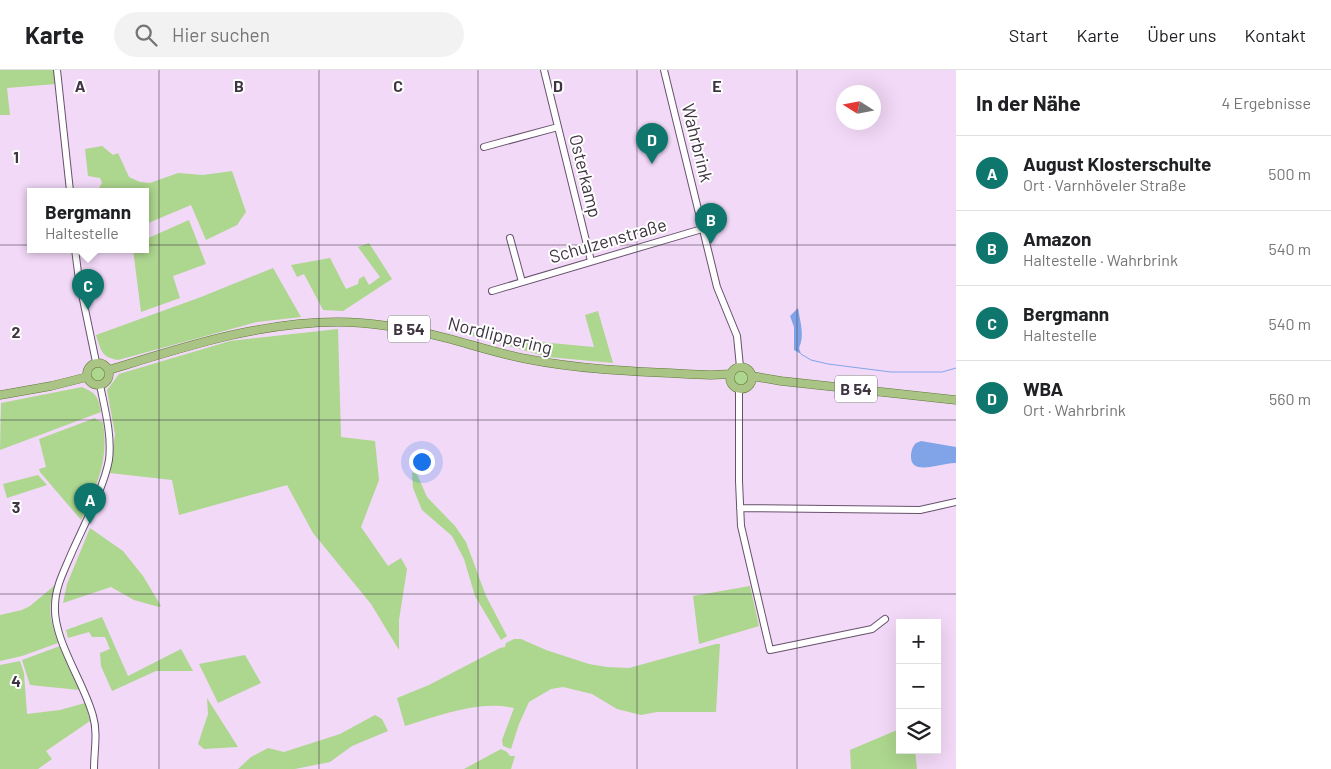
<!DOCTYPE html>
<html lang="de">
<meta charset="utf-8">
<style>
:root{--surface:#fff;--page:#f2f2f2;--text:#202124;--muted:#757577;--line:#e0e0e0;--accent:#0f766e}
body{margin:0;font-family:Barlow,sans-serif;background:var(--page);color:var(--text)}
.controls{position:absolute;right:15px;bottom:15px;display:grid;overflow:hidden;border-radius:0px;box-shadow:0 5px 20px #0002}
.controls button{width:45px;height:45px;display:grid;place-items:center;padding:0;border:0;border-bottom:1px solid var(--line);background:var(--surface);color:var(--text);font:25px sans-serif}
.compass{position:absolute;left:836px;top:15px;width:45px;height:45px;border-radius:50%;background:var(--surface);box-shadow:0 5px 20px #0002;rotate:281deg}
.you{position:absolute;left:421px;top:391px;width:18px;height:18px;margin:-12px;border:4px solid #fff;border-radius:50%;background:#1a73e8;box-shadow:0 0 0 8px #1a73e833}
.badge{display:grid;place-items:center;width:32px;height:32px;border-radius:50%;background:var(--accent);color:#fff;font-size:16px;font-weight:700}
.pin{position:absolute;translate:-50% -41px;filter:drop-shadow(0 1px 2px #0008)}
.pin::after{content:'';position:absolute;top:26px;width:18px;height:15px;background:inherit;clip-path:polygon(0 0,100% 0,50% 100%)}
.popup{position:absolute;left:27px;top:118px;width:122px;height:65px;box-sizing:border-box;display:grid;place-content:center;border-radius:0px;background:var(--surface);filter:drop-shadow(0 1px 4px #0005);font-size:16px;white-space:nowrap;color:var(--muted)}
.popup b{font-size:19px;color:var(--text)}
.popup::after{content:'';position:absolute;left:50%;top:100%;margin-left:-10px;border:10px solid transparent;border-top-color:var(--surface)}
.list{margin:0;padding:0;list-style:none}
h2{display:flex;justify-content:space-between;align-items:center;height:65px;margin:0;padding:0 20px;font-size:21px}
h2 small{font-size:16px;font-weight:400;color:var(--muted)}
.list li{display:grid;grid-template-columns:32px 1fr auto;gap:15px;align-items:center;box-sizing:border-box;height:75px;padding:0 20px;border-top:1px solid var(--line)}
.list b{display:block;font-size:19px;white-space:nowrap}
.list p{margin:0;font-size:16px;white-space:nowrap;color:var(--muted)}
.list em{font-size:16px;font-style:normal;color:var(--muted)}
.icon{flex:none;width:28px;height:28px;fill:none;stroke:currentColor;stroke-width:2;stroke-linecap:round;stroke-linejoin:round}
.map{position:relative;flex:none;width:956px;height:699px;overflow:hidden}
header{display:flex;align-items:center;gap:30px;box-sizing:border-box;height:70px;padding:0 25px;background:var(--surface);border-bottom:1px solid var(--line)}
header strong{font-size:24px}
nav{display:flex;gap:28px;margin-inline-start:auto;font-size:18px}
.search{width:350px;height:45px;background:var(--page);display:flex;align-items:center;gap:12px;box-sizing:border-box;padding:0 18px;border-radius:28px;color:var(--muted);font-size:19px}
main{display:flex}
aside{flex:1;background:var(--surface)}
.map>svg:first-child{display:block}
.green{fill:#add68e}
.water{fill:#81a4e9}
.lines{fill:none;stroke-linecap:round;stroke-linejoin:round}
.stream{stroke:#81a4e9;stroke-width:1}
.minor-casing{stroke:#67526c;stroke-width:8}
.major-casing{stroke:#5f7938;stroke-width:9}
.minor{stroke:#fff;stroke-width:6}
.major{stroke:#a9c485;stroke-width:8}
.grid{fill:none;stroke:#3f3541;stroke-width:1;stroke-opacity:0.55}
.labels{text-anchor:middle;stroke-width:4;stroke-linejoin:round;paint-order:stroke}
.shield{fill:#fff;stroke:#79727a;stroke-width:1}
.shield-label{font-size:16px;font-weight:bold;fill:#3f3541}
.street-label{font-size:18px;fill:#3f3541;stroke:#fff}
.grid-label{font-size:16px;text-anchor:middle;font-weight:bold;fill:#3f3541;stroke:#fff;stroke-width:4;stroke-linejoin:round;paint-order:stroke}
</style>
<header>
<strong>Karte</strong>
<div class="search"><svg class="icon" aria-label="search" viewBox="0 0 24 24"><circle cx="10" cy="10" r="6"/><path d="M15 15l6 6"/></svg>Hier suchen</div>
<nav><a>Start</a><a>Karte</a><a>Über uns</a><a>Kontakt</a></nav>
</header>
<main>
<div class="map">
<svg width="956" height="699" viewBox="0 0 956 699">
<rect width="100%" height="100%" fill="#f2d9f7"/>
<path class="green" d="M0 0H54L56 14 7 18 10 45H0Z
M102 76 113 85 118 83 129 107 140 112 150 113 178 103 203 105 232 101 246 142 237 155 206 170 191 135 146 154V121H97L102 113 100 108 88 106 85 79Z
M189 150 206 194 173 206 180 228 141 242 133 179H146V169Z
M369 173 392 209 343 241 323 240 304 204 297 207 291 195 330 188 346 219 358 214 359 209 364 206 369 215 380 207 358 177Z
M273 198 301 247 257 252 118 290C101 287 101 280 96 265L201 227Z
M598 241 613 293 548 287 473 266 471 262 498 268 594 277 585 245Z
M338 259 341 367 375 371 379 410 361 457 388 496 401 488 407 499 399 550V580L371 534 313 463 287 415 179 445 172 410 110 403 115 364 107 320 119 304 230 271Z
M89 304a9 9 0 1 1 18 0a9 9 0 1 1-18 0Z
M733 308a9 9 0 1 1 18 0a9 9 0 1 1-18 0Z
M82 317C97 324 98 326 101 342L0 380 1 333Z
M95 348 97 350 103 352C109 392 97 414 81 450L40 402 39 399 46 397 39 369Z
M416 402 427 427 455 456 466 472 486 526 507 566 501 570 475 526 464 489 452 466 422 440 413 418 412 403Z
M38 405 47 415 7 428 3 414Z
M90 458 123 481 143 506 161 536 159 537 134 530 111 517 63 533 67 514Z
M55 515C47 540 50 548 58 573L22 586 0 591V545L22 540 30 536Z
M750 516 759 556 699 574 693 526Z
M102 547 128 606 181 579 193 601H156L112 621 101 596 100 583 110 579 105 567H92L89 562 68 568 66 560Z
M514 569H521L546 580 589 594 607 597 629 598 716 574H720L716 642H657L641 645 617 639 592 624 563 617 551 619 529 632 519 654 511 679 503 676 502 670 514 638C478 630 439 646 405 656L397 628 429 615 500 578 505 577 506 573Z
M60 576 79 620 30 615 22 590Z
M245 585 261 613 218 633 199 594Z
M20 591 24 603 27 644 60 640 85 633 90 651 46 681 52 689 38 699H0V595Z
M207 628 238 677 204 679 198 674 208 644Z
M375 645 382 649 388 661 352 676 330 692 295 699H238L251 687 268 678 284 682 340 664Z
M897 660 900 662V680H915L917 699H851L850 680Z
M501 679 507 682 510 686H515L511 699H464Z"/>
<path class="water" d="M798 238C800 251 805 266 799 278L801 284 794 280V257L790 246Z
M921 371 956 377V393C943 392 911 407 911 387 911 382 912 377 916 373Z"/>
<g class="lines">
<path class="stream" d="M801 284 811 290 828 294 891 302H942L956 298"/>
<g class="minor-casing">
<path id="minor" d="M57 0 70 121
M544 0 591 191
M664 0 717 217 737 266 740 297
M484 77 558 57
M510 168 522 212
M75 179 79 210 96 292
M492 221 702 159
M739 319V411L741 456 770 580 872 559 885 549
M740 438 920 440 956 432
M94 699C94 681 98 663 93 646 84 612 53 570 55 536 55 517 65 499 72 482 84 455 104 417 109 390 112 365 105 340 100 315"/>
</g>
<g class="major-casing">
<path id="major" d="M87 304a11 11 0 1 1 22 0a11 11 0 1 1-22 0Z
M730 308a11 11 0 1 1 22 0a11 11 0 1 1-22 0Z
M109 300C184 277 259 252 338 252 374 252 411 259 446 268 473 275 499 284 527 289 587 301 650 302 711 305L731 304
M752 306 781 311 956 330
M0 325 51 316 87 307"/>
</g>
<use href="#minor" class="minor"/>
<use href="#major" class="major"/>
</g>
<path class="grid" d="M159 0V699M319 0V699M478 0V699M637 0V699M797 0V699M0 175H956M0 350H956M0 524H956"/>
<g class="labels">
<g class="shield">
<rect x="388" y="245.5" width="42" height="27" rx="4"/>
<rect x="835" y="305.5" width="42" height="27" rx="4"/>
</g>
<g class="shield-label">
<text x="409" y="265">B 54</text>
<text x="856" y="325">B 54</text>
</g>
<g class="street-label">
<text transform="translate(697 73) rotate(76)" y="6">Wahrbrink</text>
<text transform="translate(585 106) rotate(76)" y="6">Osterkamp</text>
<text transform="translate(608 171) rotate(-16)" y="6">Schulzenstraße</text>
<text transform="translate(500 266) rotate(14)" y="6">Nordlippering</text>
</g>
</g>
<g class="grid-label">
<text x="80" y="22">A</text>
<text x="239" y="22">B</text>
<text x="398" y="22">C</text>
<text x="558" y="22">D</text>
<text x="717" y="22">E</text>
<text x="16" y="93">1</text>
<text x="16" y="268">2</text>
<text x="16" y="443">3</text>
<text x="16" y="617">4</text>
</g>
</svg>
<div class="controls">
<button>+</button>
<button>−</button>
<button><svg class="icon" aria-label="layers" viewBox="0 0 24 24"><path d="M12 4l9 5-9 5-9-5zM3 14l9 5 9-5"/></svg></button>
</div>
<svg class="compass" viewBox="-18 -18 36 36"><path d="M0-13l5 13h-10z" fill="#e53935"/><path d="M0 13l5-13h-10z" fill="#757577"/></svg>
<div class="you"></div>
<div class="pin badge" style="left:90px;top:454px">A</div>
<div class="pin badge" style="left:711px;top:174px">B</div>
<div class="pin badge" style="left:88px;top:240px">C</div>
<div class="popup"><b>Bergmann</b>Haltestelle</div>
<div class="pin badge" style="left:652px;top:94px">D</div>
</div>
<aside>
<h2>In der Nähe<small>4 Ergebnisse</small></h2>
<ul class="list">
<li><span class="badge">A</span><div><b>August Klosterschulte</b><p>Ort · Varnhöveler Straße</p></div><em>500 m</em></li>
<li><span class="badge">B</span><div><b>Amazon</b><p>Haltestelle · Wahrbrink</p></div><em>540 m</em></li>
<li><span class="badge">C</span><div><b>Bergmann</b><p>Haltestelle</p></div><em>540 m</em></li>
<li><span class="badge">D</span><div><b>WBA</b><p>Ort · Wahrbrink</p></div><em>560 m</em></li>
</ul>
</aside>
</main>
